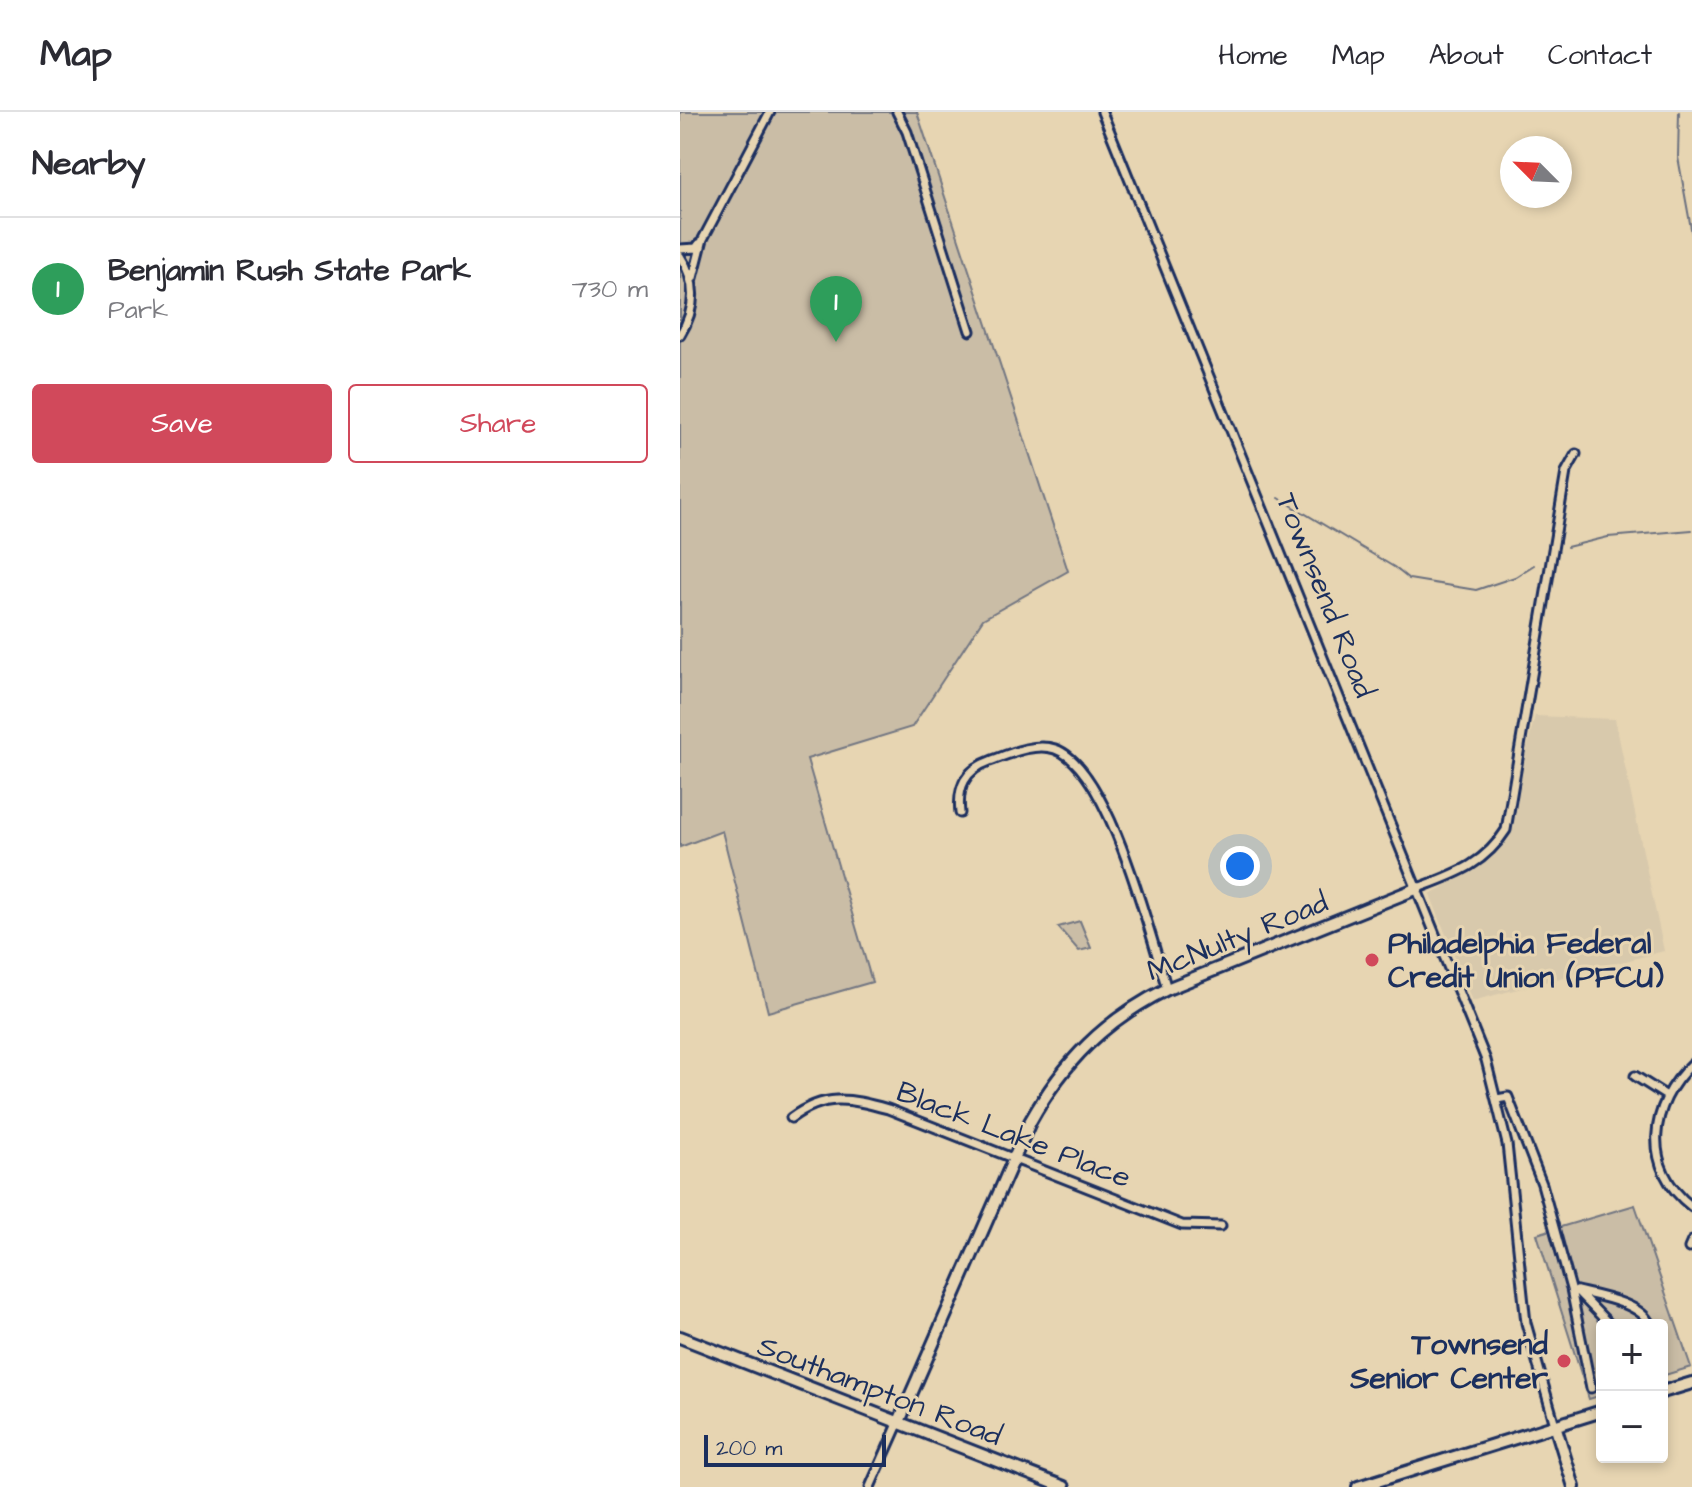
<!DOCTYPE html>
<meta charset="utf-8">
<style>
:root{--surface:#fff;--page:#f7f7f7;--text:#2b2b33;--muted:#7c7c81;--line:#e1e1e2;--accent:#d1495b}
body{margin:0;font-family:"Architects Daughter",sans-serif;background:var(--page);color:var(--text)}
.controls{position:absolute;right:24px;bottom:24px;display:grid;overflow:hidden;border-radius:8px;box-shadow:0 4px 12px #0003}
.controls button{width:72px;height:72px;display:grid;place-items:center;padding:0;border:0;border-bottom:2px solid var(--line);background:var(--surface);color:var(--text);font:40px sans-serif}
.compass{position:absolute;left:820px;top:24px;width:72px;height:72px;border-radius:50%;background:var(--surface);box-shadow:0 4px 12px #0003;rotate:294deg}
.scale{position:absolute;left:24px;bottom:20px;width:182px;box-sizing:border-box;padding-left:8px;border:4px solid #1b2f5e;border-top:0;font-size:22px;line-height:28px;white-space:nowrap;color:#1b2f5e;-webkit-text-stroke:6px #e7d5b2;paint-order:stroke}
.you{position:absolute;left:560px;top:754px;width:28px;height:28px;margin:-20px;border:6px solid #fff;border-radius:50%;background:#1a73e8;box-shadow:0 0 0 12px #1a73e833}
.badge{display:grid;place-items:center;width:52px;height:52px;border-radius:50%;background:var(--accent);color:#fff;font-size:26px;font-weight:700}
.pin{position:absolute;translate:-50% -66px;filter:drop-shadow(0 2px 4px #0008)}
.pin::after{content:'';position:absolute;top:42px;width:28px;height:24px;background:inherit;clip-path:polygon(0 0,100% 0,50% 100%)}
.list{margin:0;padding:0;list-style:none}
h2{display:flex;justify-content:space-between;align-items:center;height:104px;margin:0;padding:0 32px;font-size:34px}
h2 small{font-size:26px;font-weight:400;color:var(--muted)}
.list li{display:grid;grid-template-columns:52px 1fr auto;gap:24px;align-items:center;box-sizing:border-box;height:144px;padding:0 32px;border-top:2px solid var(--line)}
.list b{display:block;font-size:30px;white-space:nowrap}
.list p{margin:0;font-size:26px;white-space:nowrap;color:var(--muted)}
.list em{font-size:26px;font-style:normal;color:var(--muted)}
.actions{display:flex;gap:16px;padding:24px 32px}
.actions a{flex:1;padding:18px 0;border:2px solid var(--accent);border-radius:8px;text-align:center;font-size:28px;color:var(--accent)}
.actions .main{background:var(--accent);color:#fff}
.map{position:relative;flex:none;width:1012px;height:1375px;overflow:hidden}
header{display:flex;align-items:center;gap:48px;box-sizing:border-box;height:112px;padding:0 40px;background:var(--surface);border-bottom:2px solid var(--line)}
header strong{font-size:38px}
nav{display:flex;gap:44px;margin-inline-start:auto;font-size:28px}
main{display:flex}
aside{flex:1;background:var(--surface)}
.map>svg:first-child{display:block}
.built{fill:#d8c9ac}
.green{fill:#cabda6;stroke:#727682;stroke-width:2}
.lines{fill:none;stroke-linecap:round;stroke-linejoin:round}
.stream{stroke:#6b707f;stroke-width:2}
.street-casing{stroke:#1b2f5e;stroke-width:13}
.secondary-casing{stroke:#1b2f5e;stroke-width:16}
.street{stroke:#e7d5b2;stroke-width:7}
.secondary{stroke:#e7d5b2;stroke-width:10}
.poi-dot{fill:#d1495b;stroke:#e7d5b2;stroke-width:3}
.labels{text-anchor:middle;stroke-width:6;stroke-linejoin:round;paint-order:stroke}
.street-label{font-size:30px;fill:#1b2f5e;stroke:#e7d5b2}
.poi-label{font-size:30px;font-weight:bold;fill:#1b2f5e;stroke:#e7d5b2;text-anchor:start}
</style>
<header>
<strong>Map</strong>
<nav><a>Home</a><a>Map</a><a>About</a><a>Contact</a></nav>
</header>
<main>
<aside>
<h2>Nearby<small></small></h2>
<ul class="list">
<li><span class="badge" style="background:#2e9e5b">1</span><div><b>Benjamin Rush State Park</b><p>Park</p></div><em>730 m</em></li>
</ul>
<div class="actions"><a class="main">Save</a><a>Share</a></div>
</aside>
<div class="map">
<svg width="1012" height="1375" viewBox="0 0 1012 1375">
<rect width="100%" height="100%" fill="#e7d5b2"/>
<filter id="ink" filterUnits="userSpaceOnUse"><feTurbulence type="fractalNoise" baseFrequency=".0125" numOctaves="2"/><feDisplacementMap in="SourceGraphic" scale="16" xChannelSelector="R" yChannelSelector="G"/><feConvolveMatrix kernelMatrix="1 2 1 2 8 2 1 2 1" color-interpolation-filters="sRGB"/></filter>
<g filter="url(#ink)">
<path class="built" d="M855 604 935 607 984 839 792 889 750 782 793 759 815 743 823 730Z"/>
<path class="green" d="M0 0H237L388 459 303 507 232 615 127 647 192 870 88 900 42 719 0 735Z
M400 809 411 836 399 839 378 815Z
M955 1093 1011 1255 982 1264V1213H922V1283L909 1287 857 1122Z"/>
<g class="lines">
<path class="stream" d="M999 0 998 45 1012 122
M599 386 714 455 729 467 796 478 835 465 854 453
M887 435 928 425 1012 418"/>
<g class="street-casing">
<path id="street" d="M217 0 227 20 290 219
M422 0 806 948 827 1032 846 1211 875 1313
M0 137 16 136 19 132
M0 144C17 170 16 197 0 223
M13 166 23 127 90 0
M280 701C277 675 285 658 310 649 329 642 355 630 375 637 429 655 470 823 487 877
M738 776C775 762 804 753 826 718L886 360 896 342
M1012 952C969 992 961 1056 1012 1095
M955 964 985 983
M817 987 828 985 862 1072 891 1177 911 1276
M111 1006C145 981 168 986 208 997L502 1113 541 1114
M1009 1136 1012 1129
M897 1179C918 1184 962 1191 970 1213
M897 1179 930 1213
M190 1375 218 1312"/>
</g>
<g class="secondary-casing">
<path id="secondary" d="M0 1225 384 1375
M982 1280 1012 1271
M218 1312 350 1010C384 949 425 908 487 877L738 776
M875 1313 894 1375
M678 1375 922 1299"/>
</g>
<use href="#street" class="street"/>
<use href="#secondary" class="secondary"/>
</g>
</g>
<g class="poi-dot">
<circle cx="692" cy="848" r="8"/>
<circle cx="884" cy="1249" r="8"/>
</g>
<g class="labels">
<g class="street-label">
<text transform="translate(646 483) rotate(68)" y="10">Townsend Road</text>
<text transform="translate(557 824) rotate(-22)" y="10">McNulty Road</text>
<text transform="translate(334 1022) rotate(21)" y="10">Black Lake Place</text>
<text transform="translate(200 1278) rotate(21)" y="10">Southampton Road</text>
</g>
<g class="poi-label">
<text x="708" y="841">Philadelphia Federal<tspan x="708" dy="34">Credit Union (PFCU)</tspan></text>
<text x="868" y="1242" text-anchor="end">Townsend<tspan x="868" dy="34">Senior Center</tspan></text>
</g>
</g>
</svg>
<div class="controls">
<button>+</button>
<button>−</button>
</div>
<svg class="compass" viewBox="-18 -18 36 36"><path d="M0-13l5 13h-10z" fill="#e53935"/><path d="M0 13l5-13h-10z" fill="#7c7c81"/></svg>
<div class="scale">200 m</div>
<div class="you"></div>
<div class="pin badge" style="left:156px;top:230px;background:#2e9e5b">1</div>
</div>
</main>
